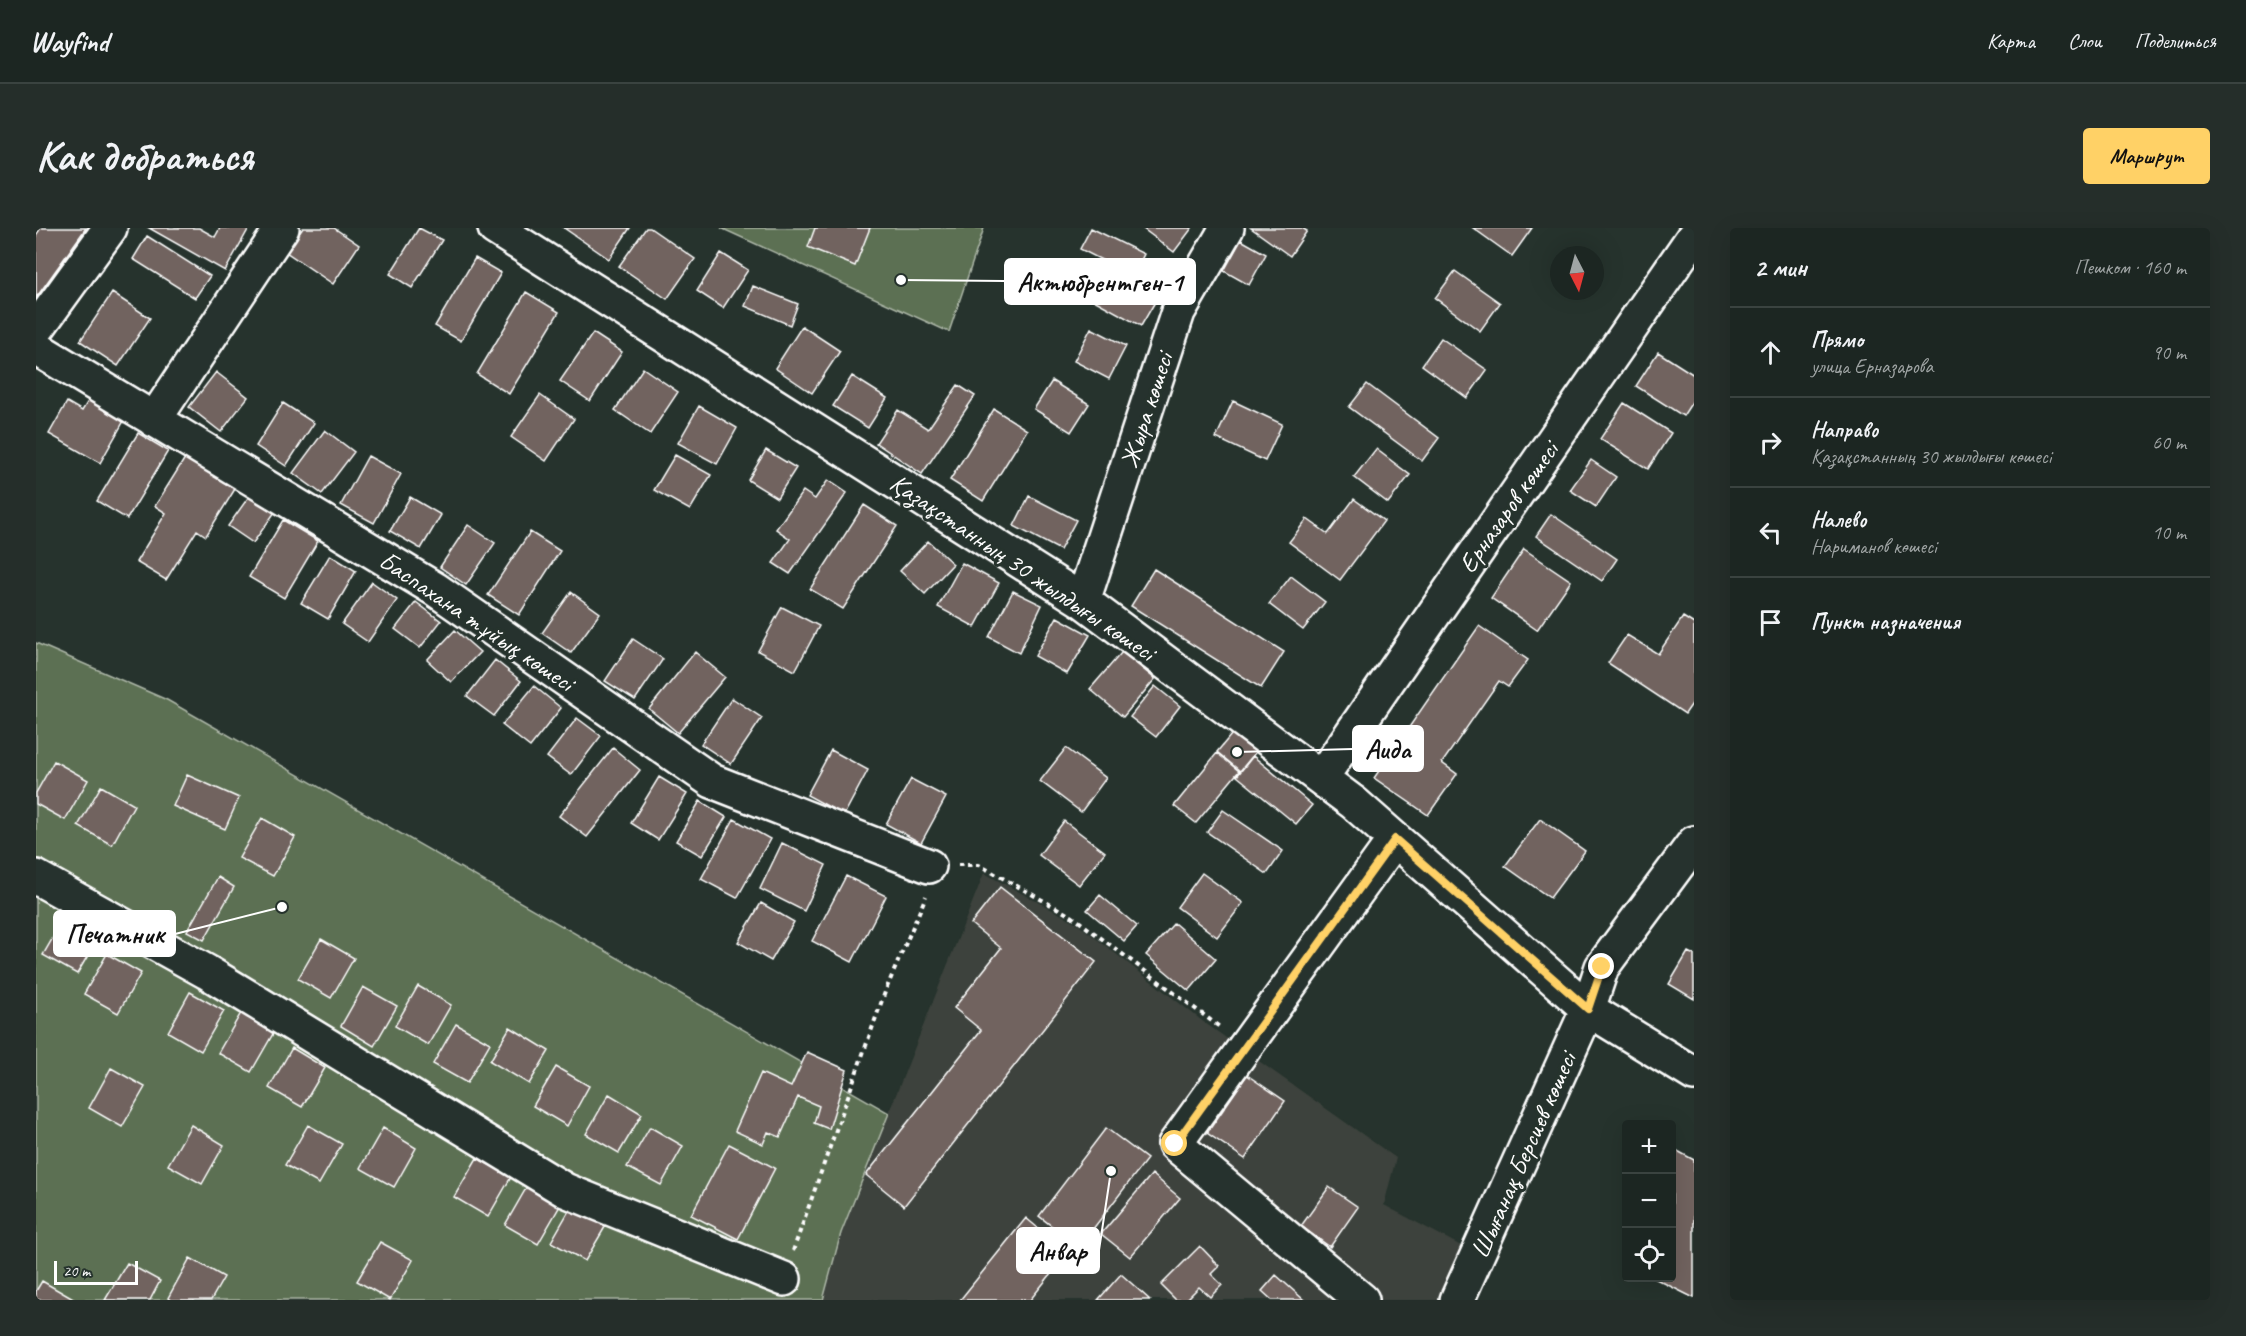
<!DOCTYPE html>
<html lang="ru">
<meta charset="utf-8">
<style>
:root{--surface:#1c2622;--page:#252e2a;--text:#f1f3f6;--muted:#a0a5a5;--line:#3a4340;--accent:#ffd166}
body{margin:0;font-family:Caveat,sans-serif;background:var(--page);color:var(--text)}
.controls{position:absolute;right:18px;bottom:18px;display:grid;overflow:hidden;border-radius:6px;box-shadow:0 6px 24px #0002}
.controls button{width:54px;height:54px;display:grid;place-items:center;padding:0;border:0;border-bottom:2px solid var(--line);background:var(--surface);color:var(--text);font:30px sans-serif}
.compass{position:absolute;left:1514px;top:18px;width:54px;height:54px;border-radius:50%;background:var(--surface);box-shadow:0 6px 24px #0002;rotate:174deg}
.scale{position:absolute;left:18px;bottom:15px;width:84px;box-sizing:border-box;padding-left:6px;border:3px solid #fff;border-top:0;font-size:16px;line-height:21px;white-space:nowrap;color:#fff;-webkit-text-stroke:4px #26332d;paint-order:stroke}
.stop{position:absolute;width:18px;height:18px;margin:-14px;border:4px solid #ffd166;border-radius:50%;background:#fff}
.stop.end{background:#ffd166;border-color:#fff;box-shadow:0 2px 6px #0008}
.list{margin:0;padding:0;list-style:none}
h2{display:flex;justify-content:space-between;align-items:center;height:78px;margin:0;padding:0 24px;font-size:26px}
h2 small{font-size:20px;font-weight:400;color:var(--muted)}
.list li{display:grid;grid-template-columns:39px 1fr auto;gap:18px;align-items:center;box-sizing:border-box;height:90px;padding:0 24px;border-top:2px solid var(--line)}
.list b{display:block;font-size:22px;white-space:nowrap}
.list p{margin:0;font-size:20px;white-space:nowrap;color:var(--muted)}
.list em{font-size:20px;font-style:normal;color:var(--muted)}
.icon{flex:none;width:33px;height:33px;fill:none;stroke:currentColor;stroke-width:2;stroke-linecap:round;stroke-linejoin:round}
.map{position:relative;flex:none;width:1658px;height:1072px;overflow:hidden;border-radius:6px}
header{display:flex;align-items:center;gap:36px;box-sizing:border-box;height:84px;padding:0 30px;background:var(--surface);border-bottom:2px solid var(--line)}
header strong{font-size:28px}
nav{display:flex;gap:33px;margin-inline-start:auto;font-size:21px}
.intro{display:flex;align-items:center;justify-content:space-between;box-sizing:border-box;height:144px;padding:0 36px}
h1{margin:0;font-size:42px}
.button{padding:15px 27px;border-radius:6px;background:var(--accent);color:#111;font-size:21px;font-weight:700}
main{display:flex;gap:36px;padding:0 36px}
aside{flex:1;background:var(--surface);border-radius:6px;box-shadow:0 6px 24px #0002}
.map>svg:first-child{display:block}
.built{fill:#3c423c}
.green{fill:#5c7053;stroke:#aeb8a9;stroke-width:1.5}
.building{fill:#71645f;stroke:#fff;stroke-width:1.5}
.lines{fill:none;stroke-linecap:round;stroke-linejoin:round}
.minor-casing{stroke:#fff;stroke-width:38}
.path{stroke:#fff;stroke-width:4;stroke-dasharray:4.5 4.5;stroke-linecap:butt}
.minor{stroke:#26332d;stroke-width:33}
.route{stroke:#ffd166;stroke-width:8}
.labels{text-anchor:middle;stroke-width:6;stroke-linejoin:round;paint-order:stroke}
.street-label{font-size:26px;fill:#fff;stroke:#26332d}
.leader{fill:none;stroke:#fff;stroke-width:2}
.callout-dot{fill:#fff;stroke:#26332d;stroke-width:2}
.callout{fill:#fff;stroke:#fff;stroke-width:2}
.callout-label{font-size:27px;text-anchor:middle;font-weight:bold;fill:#111}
</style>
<header>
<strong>Wayfind</strong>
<nav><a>Карта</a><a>Слои</a><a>Поделиться</a></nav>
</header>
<div class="intro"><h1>Как добраться</h1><a class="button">Маршрут</a></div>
<main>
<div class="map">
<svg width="1658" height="1072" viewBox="0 0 1658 1072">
<rect width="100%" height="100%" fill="#26332d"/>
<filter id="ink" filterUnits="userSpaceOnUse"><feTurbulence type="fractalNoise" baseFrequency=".0167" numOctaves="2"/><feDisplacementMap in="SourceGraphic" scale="12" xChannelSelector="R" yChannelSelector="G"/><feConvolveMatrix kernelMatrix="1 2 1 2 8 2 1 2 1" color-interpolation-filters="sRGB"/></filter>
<g filter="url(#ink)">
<path class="built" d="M948 645 1039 694 1169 795 1360 930 1348 977 1442 1027 1419 1072H787L805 1005Z"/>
<path class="green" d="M685 0H948L913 104Z
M0 415 131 472 853 885 805 1005 787 1072H0Z"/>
<path class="building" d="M5 0H50L0 70V7Z
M113 0H163L179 9 184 0H213L189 43Z
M267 0H298L323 17 297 56 250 24Z
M383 0 406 12 376 60 354 46Z
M528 0H594L573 31Z
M610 0H614L659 31 631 71 583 38Z
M779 0H834L819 38 772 19Z
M1055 0 1108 26 1097 48 1044 21Z
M1106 0H1156L1138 24Z
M1215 0H1266L1271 3 1254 28Z
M1437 0H1496L1476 28Z
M111 8 174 48 159 70 97 31Z
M1205 12 1230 26 1213 57 1188 43Z
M685 25 712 42 687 80 661 63Z
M439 30 465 45 425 113 399 98Z
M1059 41 1119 74 1105 98 1045 65Z
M1419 43 1464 75 1444 103 1399 70Z
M717 58 762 76 754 97 709 78Z
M490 64 523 84 473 166 441 146Z
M76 65 114 90 82 138 44 113Z
M766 98 804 123 776 165 739 140Z
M1055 100 1090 118 1073 151 1038 133Z
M557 105 586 124 554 173 524 153Z
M1405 110 1451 142 1431 170 1386 137Z
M1622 124 1658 147V171L1647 188 1600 158Z
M607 140 642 164 614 206 579 182Z
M180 144 212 169 185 204 153 179Z
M816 148 851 170 832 200 797 178Z
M1016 153 1053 176 1035 204 998 181Z
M1331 156 1403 210 1386 233 1313 179Z
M922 157 939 168 886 246 840 215 862 182 892 201Z
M504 167 538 191 510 233 475 209Z
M54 170 89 191 64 235 13 206 31 174 46 183Z
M1197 173 1246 196 1229 233 1180 210Z
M247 175 278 195 250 238 220 218Z
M1588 175 1635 205 1612 241 1564 211Z
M663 178 701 200 681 236 642 215Z
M958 181 991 202 947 273 914 252Z
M289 202 318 224 286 266 257 245Z
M102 205 132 223 91 291 61 273Z
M1340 221 1374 247 1352 275 1318 249Z
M730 222 760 240 741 270 712 252Z
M639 227 675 247 654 282 618 262Z
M332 228 365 246 338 295 305 277Z
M149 230 199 261 170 308 161 302 130 352 100 334 130 285 119 278Z
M1555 232 1580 249 1560 279 1534 262Z
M792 252 811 265 754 346 737 335 754 311 740 301 767 263 779 271Z
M214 267 239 284 217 315 192 298Z
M993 268 1040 292 1024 322 978 298Z
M374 269 405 287 385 321 354 303Z
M1318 271 1348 293 1304 352 1253 314 1271 291 1292 306Z
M828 277 861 298 807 381 774 361Z
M1515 286 1581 331 1566 353 1500 308Z
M247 292 282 313 248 370 213 349Z
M432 297 459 315 430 357 404 339Z
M494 304 524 323 483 387 452 367Z
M892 313 917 336 889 366 864 343Z
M1488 321 1535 353 1501 402 1455 370Z
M294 327 320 343 292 391 265 375Z
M926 335 963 355 939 399 902 379Z
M1118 341 1248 424 1225 460 1095 378Z
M1255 348 1289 374 1267 402 1233 376Z
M336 354 361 372 332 414 306 396Z
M977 363 1006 377 983 425 953 409Z
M535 364 564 385 535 425 506 405Z
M380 374 405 393 384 420 359 401Z
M746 379 783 398 759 443 722 423Z
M1021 389 1054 407 1031 446 999 428Z
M1647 389 1658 396V473L1649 486 1572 435 1591 407 1622 426Z
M1443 398 1492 432 1472 459 1463 453 1406 535 1421 546 1392 587 1338 550Z
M419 402 444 424 415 454 391 432Z
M597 411 627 431 599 472 569 453Z
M659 424 689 449 642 505 613 481Z
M1086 424 1119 451 1087 489 1054 461Z
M459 432 485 453 458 488 431 468Z
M498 458 525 480 494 519 466 497Z
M1119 458 1144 478 1120 509 1094 489Z
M696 470 726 490 695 536 665 516Z
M541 490 565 508 535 547 511 529Z
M1200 501 1223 520 1204 543 1181 524Z
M577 520 604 542 551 609 523 588Z
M1030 520 1070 550 1045 584 1004 553Z
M795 522 832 542 808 587 771 567Z
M1181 525 1203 543 1160 595 1138 578Z
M1217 528 1276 577 1260 596 1201 548Z
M18 533 52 552 29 592 0 576V565Z
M151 547 203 570 189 601 137 578Z
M623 549 651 566 622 612 595 595Z
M875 551 910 569 885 615 850 596Z
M65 558 98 577 76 617 42 598Z
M664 573 690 589 666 628 640 613Z
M1187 582 1247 623 1231 646 1171 604Z
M226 590 259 609 237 648 203 630Z
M698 591 734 611 701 670 665 651Z
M1504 591 1549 623 1514 670 1469 638Z
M1028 593 1069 624 1043 657 1003 627Z
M746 615 790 637 768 683 724 661Z
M1166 645 1207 675 1181 709 1141 679Z
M810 648 850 668 816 734 776 713Z
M182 649 198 659 168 712 151 703Z
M964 659 1060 734 868 978 830 947 945 802 918 780 965 720 935 696Z
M1064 667 1101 698 1088 713 1051 682Z
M725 675 758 694 735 733 702 714Z
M30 687 64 707 41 746 7 727Z
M1138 695 1180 731 1153 763 1110 727Z
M285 711 318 730 295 770 262 751Z
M1652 724 1658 727V771L1633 756Z
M71 726 105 745 82 785 48 766Z
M382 758 415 777 392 817 359 798Z
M327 759 361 778 338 818 305 798Z
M154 764 188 783 165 823 132 804Z
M205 785 238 804 215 844 182 825Z
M420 796 454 815 431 855 397 836Z
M474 799 513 823 493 856 454 833Z
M256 820 289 840 266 879 233 860Z
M771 824 811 842 793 901 778 895 783 878 762 869 744 909 732 904 727 916 699 903 725 845 755 859Z
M520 839 553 858 531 898 497 878Z
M75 840 109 859 86 899 53 880Z
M1211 847 1249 873 1209 931 1171 905Z
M573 866 606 886 583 925 550 906Z
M155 897 188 917 166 956 132 937Z
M272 897 306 916 283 956 249 937Z
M614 899 647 918 625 957 591 939Z
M347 900 380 920 358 959 324 940Z
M1070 900 1111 931 1043 1019 1003 988Z
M693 916 739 940 702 1011 655 987Z
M1636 920 1658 932V1070L1618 1050H1636Z
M441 930 475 949 452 989 418 969Z
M1116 946 1144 970 1094 1029 1065 1006Z
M492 957 525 976 502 1016 469 997Z
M1293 959 1322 979 1294 1019 1265 998Z
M538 974 572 994 549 1033 515 1014Z
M990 990 1032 1025 994 1072H924Z
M344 1014 377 1032 354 1072 321 1053Z
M1164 1018 1183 1038 1175 1046 1186 1057 1174 1069 1163 1059 1150 1072H1140L1125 1057Z
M154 1030 188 1049 175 1072H135L132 1070Z
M91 1035 124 1053 114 1072H69Z
M1085 1046 1114 1072H1062Z
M1240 1047 1268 1072H1236L1226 1063Z
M6 1053 39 1072H0V1063Z"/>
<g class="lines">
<g class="minor-casing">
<path id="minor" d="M459 0 1047 373 1318 575 1552 781 1658 846
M0 102 74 0
M0 120 399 361 676 553 893 638
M118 192 246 0
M1047 373 1142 84 1191 0
M1285 550 1658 8
M0 649 171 744 529 962 748 1051
M1326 1072 1139 916 1359 611
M1421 1072 1552 781 1566 739 1658 615"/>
</g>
<path class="path" d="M922 637H943L1037 689 1185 800
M757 1023 849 764 890 668"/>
<use href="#minor" class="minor"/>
</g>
</g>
<g class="lines" filter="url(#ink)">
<path class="route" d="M1139 916 1359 611 1552 781 1566 739"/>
</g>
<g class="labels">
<g class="street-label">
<text transform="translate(1110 182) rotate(-72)" y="9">Жыра көшесі</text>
<text transform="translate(1472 279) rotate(-55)" y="9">Ерназаров көшесі</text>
<text transform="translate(987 339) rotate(34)" y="9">Қазақстанның 30 жылдығы көшесі</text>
<text transform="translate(441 393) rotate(34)" y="9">Баспахана тұйық көшесі</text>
<text transform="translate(1487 927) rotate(-66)" y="9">Шығанақ Берсиев көшесі</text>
</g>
</g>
<path class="leader" d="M865 52L969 53M1201 524L1317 521M246 679L139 706M1075 943L1063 1022"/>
<g class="callout-dot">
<circle cx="865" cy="52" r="6"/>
<circle cx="1201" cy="524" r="6"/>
<circle cx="246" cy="679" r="6"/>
<circle cx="1075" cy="943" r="6"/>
</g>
<g class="callout">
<rect x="969" y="31" width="190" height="45" rx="6"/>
<rect x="1317" y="498" width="70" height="45" rx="6"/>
<rect x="18" y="683" width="121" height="45" rx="6"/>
<rect x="981" y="1000" width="82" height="45" rx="6"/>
</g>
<g class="callout-label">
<text x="1064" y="63">Актюбрентген-1</text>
<text x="1352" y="530">Аида</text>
<text x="79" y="715">Печатник</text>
<text x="1022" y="1032">Анвар</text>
</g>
</svg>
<div class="controls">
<button>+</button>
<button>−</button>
<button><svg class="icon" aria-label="locate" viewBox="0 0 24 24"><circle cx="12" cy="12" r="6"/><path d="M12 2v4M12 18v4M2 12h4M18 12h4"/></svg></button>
</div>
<svg class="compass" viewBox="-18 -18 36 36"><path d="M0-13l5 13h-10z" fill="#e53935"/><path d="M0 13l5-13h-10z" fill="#a0a5a5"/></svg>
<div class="scale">20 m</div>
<div class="stop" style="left:1139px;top:916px"></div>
<div class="stop end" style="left:1566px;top:739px"></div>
</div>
<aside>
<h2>2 мин<small>Пешком · 160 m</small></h2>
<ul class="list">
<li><svg class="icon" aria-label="ahead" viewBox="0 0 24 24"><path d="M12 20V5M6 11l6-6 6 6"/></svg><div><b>Прямо</b><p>улица Ерназарова</p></div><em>90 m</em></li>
<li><svg class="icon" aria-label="right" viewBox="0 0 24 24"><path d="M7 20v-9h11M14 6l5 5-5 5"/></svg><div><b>Направо</b><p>Қазақстанның 30 жылдығы көшесі</p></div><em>60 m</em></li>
<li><svg class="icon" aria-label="left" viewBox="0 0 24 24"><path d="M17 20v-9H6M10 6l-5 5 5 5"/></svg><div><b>Налево</b><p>Нариманов көшесі</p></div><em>10 m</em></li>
<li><svg class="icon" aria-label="arrive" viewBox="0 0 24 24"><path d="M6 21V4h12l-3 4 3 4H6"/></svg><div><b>Пункт назначения</b></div></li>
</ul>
</aside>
</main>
